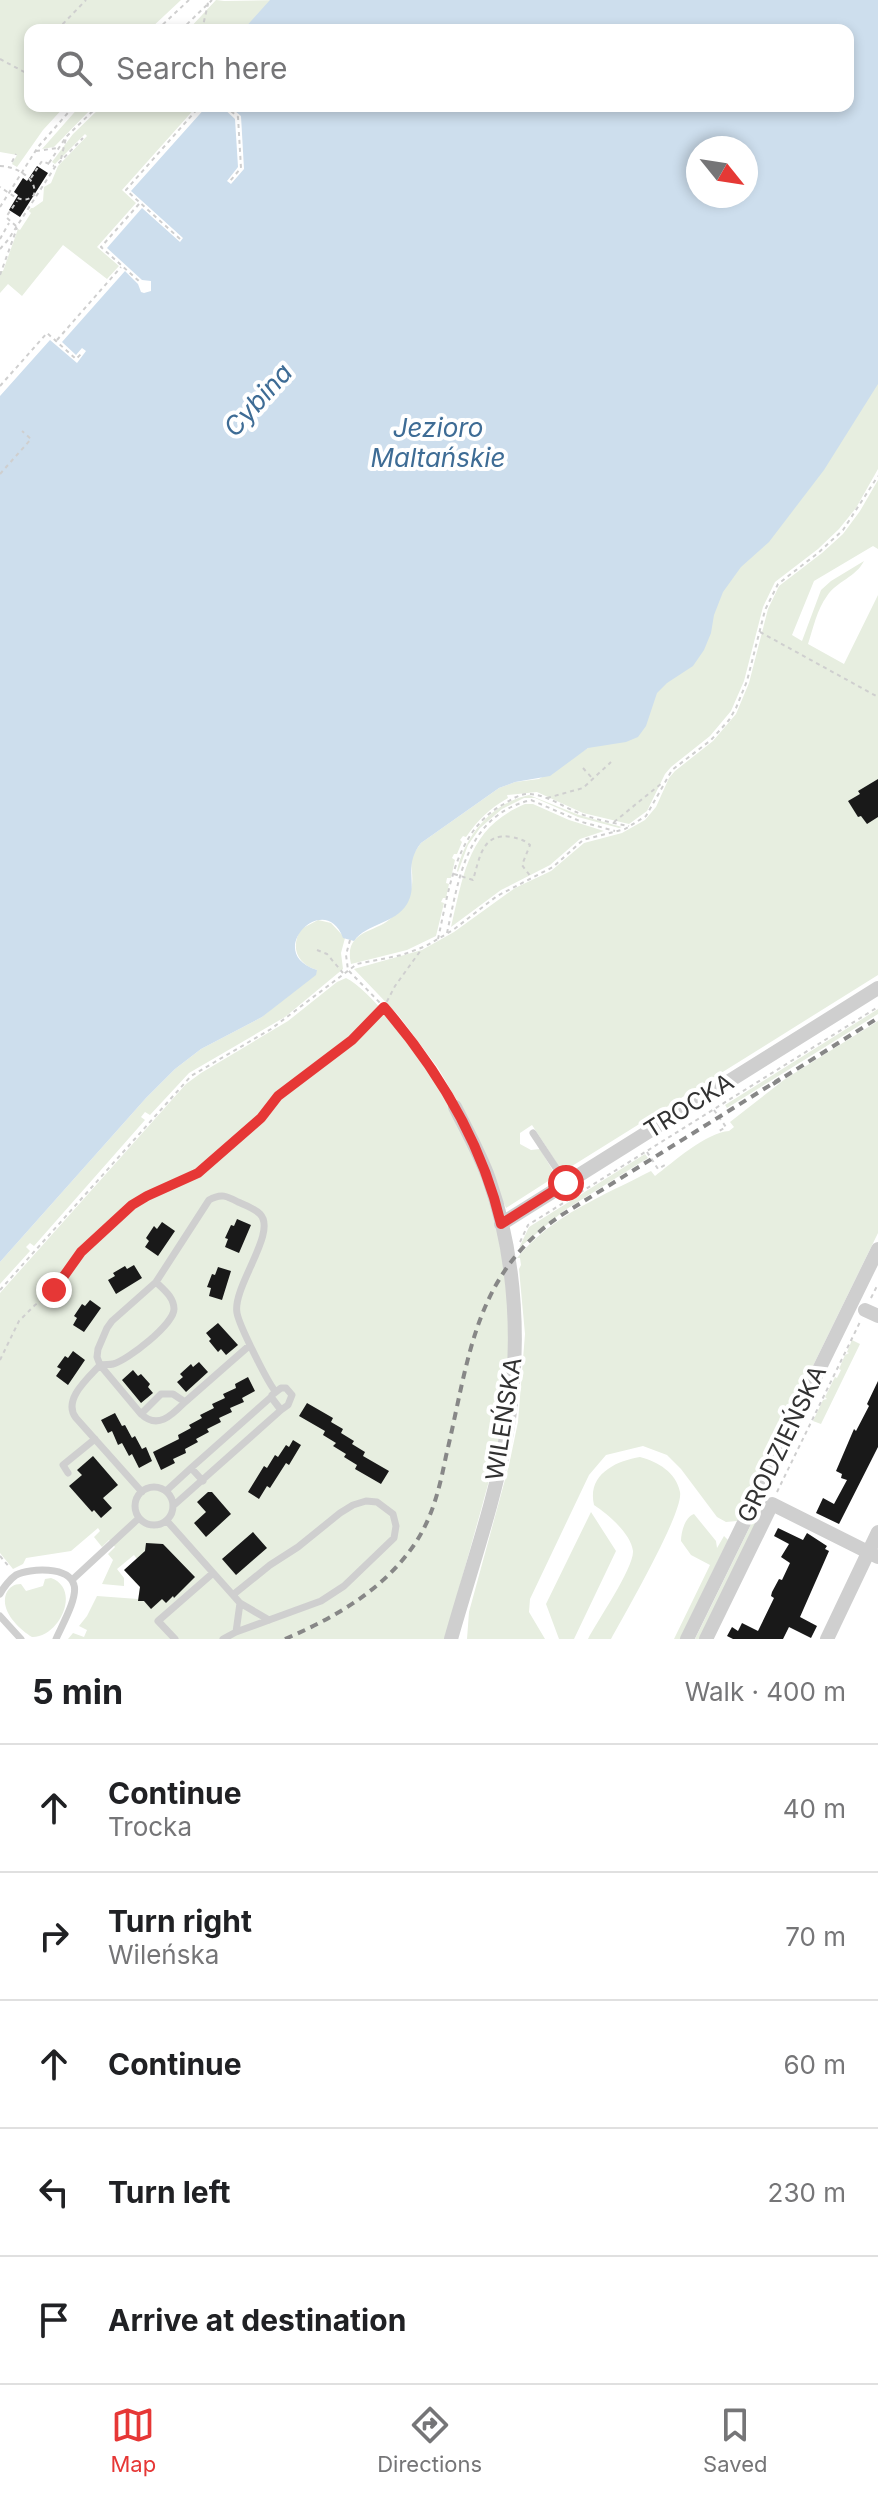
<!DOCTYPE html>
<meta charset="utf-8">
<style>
:root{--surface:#fff;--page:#f2f2f2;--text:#202124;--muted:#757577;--line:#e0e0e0;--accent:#e63736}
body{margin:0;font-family:Inter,sans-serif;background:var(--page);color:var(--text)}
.compass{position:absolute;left:686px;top:136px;width:72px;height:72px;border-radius:50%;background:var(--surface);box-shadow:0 4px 12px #0003;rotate:120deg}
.stop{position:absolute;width:24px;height:24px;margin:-18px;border:6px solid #e63736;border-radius:50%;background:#fff}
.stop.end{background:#e63736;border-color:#fff;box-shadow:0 2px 8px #0008}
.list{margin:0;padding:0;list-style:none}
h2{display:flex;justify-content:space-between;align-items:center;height:104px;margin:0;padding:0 32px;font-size:34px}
h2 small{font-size:26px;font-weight:400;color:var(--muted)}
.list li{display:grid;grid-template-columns:52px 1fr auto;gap:24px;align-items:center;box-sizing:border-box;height:128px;padding:0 32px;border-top:2px solid var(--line)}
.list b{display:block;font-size:30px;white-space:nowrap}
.list p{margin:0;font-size:26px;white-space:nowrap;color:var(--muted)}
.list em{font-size:26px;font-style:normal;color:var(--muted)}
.icon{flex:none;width:44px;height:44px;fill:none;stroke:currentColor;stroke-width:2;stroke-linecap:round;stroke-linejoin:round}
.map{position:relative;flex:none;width:878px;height:1639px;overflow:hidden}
.search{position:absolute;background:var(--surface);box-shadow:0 4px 12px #0003;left:24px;right:24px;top:24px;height:88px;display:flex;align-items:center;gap:20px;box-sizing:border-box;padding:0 28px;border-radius:16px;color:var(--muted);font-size:30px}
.sheet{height:744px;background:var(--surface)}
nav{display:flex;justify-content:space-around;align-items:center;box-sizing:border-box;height:112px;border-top:2px solid var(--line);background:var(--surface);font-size:22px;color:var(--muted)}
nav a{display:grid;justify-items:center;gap:4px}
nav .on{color:var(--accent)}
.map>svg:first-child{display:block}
.green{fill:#e7eee0}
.water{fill:#cddeed;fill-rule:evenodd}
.pier{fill:#fff}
.building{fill:#191919}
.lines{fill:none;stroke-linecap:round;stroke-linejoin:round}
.path{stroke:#cfcfcf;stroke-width:2;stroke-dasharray:4 4;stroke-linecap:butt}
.lane{stroke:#cfcfcf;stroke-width:7}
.street{stroke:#cfcfcf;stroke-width:14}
.rail{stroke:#878787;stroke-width:4;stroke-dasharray:8 6;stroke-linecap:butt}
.route{stroke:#e63736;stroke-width:10}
.labels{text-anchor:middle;stroke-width:8;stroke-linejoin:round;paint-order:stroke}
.street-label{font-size:24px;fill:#323232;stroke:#fff}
.water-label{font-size:26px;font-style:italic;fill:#3e6c95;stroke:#fff}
</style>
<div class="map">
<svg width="878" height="1639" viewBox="0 0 878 1639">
<rect width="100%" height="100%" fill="#fff"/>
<path class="green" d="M0 0H181L149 30H30V106H65L43 130 17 167 12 164 17 155 0 152Z
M216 0 224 1 283 0 261 30H188Z
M80 106H94L54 147 42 149Z
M102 106H197L122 190 136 203 97 247 119 266 107 279 63 245 22 296 8 284 0 293V271H3L18 229 20 230 31 213 29 211 31 208H33L43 201 44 187 51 183 58 166 87 136 85 134 55 164 52 162 73 134Z
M878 360V469L856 508 839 529 818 549 775 582 763 607 744 681 731 711 710 736 671 767 665 774 647 811 629 824 583 813 537 792 507 795 508 798C490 808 477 821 466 837L463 836 460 840 462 842 457 854H454L452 858 455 860 451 878H447L446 883 449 884 446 898H443L441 902 444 903 436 936 407 950 351 964C343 929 378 933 392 917 398 910 411 893 412 885 414 864 405 864 421 843L499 788 515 782 539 779 588 748Z
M878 480V549L873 546 814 581 792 635 802 641 821 590 831 581 864 561C856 577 837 581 827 596 817 609 813 629 808 644L844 664 878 595V975L564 1171 560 1168 532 1125 520 1133V1144L531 1150 540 1149 556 1176 506 1208 459 1104 438 1068 399 1016 354 969 422 950 454 932 515 888 551 871 584 843 622 833 645 820 656 807 669 778 675 771 713 741 736 714 749 683 768 609 779 586 822 553 843 534 860 511Z
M529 795 579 815 622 827 619 828 578 817 535 798H524L502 809 480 828 468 845 458 872 457 871C465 835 492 803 529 795Z
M525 804H533L569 820 604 831 580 839 550 865 501 890 451 927C464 873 468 828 525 804Z
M318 920 331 923 345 938 341 953 343 969 285 1017 189 1073 150 1115 145 1112 141 1117 145 1120 34 1246 30 1243 26 1247 30 1251 0 1284V1262L146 1098 175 1069 201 1049 262 1017 317 970C297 964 290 947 301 929Z
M346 978C371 990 418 1053 433 1078 452 1110 472 1146 484 1182 506 1250 514 1327 506 1398 502 1436 491 1473 481 1510 469 1553 457 1596 445 1639H68L73 1633 84 1637 87 1630 79 1626 87 1616 97 1596 138 1599 140 1587 148 1579 144 1576 136 1583 124 1570 137 1559 134 1555 117 1569 124 1578V1586L102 1584 113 1560 108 1554 115 1547 109 1540 102 1547 94 1537 100 1531 98 1528 71 1551 26 1558 23 1564 13 1569 0 1553V1293L186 1084 201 1073 288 1021 337 982Z
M878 1009V1014L727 1108 725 1105Z
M878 1021V1233L737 1521 726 1522 717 1517 681 1469 667 1455 643 1446 606 1455 589 1475 530 1599 529 1612 545 1639H467L469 1612 509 1465 518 1422 525 1334 519 1269 521 1265 520 1258H517C552 1215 603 1196 651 1171L655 1176C672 1163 707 1132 729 1131L734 1127 730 1122 785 1079Z
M645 1154 648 1158 565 1210 519 1248 529 1227Z
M852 1340 860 1344 821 1424 813 1421 823 1400 827 1399 825 1397 835 1377 837 1378 841 1370 839 1369 845 1355 849 1353 847 1352Z
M640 1457C658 1462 676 1472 680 1492 684 1512 624 1615 611 1639H588C597 1621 634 1568 633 1551 631 1534 608 1514 594 1505 587 1475 615 1461 640 1457Z
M762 1507V1512L701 1639H695L759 1508Z
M591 1512 616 1551 574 1639H559L546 1604Z
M694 1514 716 1541 717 1548 724 1536 728 1540 680 1639H674L710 1565 691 1555 681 1541C681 1532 685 1517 694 1514Z
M51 1578C82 1589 59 1638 32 1637 19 1629 0 1611 6 1594 9 1587 14 1584 21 1584L26 1591 43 1586 45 1579Z"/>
<path class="water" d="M270 0H878V384L824 470 769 542 741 567 723 592 714 615 711 633 704 650 693 666 667 683 657 693 646 726 638 737 626 742 588 748 550 776 515 782 499 788 421 843C402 867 419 884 407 904 395 924 367 923 354 941L343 938C325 889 262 953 317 970L316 975 262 1017 201 1049 175 1069 146 1098 0 1262V396L50 340 77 363 86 351 82 348 76 355 62 342 125 271 138 284 141 292 144 293 151 291V281L142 280 107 248 142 208 180 242 183 238 131 191 207 106H848V30H243ZM698 148H746V196H698Z"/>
<path class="pier" d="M221 106H229L241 116 244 169 231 184 227 181 238 167 235 119Z"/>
<path class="building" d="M37 166 48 173 20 217 9 210 18 195 14 192 23 178 27 181Z
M878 779V817L867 824 861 816 858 817 848 801 860 794 858 791Z
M237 1219 251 1225 239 1253 225 1247 228 1239 225 1238 231 1225 234 1226Z
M162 1222 175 1231 158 1256 145 1247 149 1241 146 1238 154 1226 157 1229Z
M134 1265 142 1278 116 1294 108 1280 115 1276 113 1273 125 1266 127 1269Z
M218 1267 231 1271 222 1300 209 1296 211 1288 207 1287 212 1274 215 1275Z
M90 1300 101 1308 84 1332 73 1325 77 1318 74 1316 82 1304 85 1306Z
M218 1323 238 1345 226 1355 221 1349 218 1352 209 1341 211 1339 206 1333Z
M73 1351 85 1360 68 1385 56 1376 61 1369 57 1367 65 1356 68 1358Z
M199 1362 208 1372 186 1392 177 1382 183 1377 180 1374 191 1364 193 1367Z
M133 1370 138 1376 141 1374 150 1384 148 1387 153 1393 141 1403 122 1380Z
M248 1377 255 1391 242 1398 244 1402 230 1408 232 1412 219 1418 221 1422 207 1429 209 1432 196 1439 198 1442 185 1449 186 1453 173 1459 175 1463 161 1470 153 1452 179 1439 178 1435 191 1428 189 1425 202 1418 200 1415 214 1408 212 1404 225 1398 223 1394 236 1388 235 1384Z
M878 1381V1447L839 1524 816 1513 823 1498 834 1504 847 1480 841 1478 842 1474 836 1471 854 1429 856 1431 869 1406 867 1404Z
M307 1403 333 1418 331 1422 343 1429 341 1433 354 1441 352 1444 365 1452 363 1456 389 1471 381 1484 355 1469 357 1465 344 1457 346 1454 333 1446 336 1443 323 1435 325 1431 299 1416Z
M115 1413 122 1426 125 1425 132 1438 135 1436 142 1449 146 1447 152 1461 139 1468 132 1454 129 1456 122 1443 118 1445 112 1431 108 1433 101 1420Z
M293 1440 301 1445 289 1465 286 1463 270 1488 267 1486 259 1499 248 1492 264 1466 267 1468 275 1455 278 1457 286 1445 289 1447Z
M93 1456 118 1485 103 1498 112 1508 101 1518 94 1510 92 1512 69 1486 82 1475 77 1470Z
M208 1492H212L231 1514 206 1537 194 1523 206 1512 197 1502Z
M778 1528 803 1540 807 1533 827 1546 825 1549 829 1551 800 1617 817 1626 811 1638 789 1627 783 1639H733L727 1636 732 1627 738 1631 742 1623 758 1631 774 1598 771 1596 772 1592 779 1579 782 1580 790 1563 781 1557 789 1544 774 1536Z
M253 1532 267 1548 236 1575 222 1559Z
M146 1543 163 1544 195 1577 174 1598 173 1596 166 1603 162 1599 151 1609 144 1601H138L140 1587 124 1570 145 1551Z"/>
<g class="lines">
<path class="path" d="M57 30 86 0
M157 30 189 0
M181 30 212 0
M202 30 208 4 205 0
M0 59 30 75
M225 106 238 117 241 168 230 181
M36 151 58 148
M61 159 66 138
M12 162 16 154
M49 163 66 137 98 106
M0 166C15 166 38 178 34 195 23 206 11 194 0 187
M31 178 42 161 54 166
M139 204 101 247 140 282
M0 207 38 147 74 106
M16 226 6 217 17 201
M0 239 9 223
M180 239 126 190 200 106
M0 249 8 240 55 167 83 138
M0 275 17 228
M57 340 121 267
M0 386 47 333 76 359 83 352
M0 474 31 439 22 431
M760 632 878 697
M583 768 592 778
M547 798 583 788 611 762
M614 822 662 783
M454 874 473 880C480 857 482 832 512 837 520 839 524 840 530 845L522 865 531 877
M447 933C459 878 466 816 531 800L582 822 615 831
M438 939C449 890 455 832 502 805 511 800 520 793 530 794 547 795 565 808 581 814 597 820 613 823 629 826
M350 940 346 955 348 970 384 1007 414 1041 448 1094
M317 950 327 954 343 973
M714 1110 726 1127 719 1131
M647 1152 658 1169 665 1165
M520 1242 528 1225 878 1007
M0 1290 191 1076 271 1029 357 964 402 955 426 946 453 930 497 896 553 867 583 840 625 829 646 816 672 770 711 740 729 720 736 708 747 681 765 610 778 584 818 553 843 530 878 476
M871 1298 878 1284
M0 1360 19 1321 35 1305 49 1296 90 1243 138 1200 198 1173 261 1118 278 1096 352 1040 384 1007 395 986 421 950
M777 1492 860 1322
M0 1556 10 1568"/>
<path class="lane" d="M533 1133 566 1183
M272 1395 281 1388H286L292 1395 288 1405 281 1410
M185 1402 250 1345
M141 1414C158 1430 172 1415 185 1402L173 1394H161L141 1414 100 1365C105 1364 109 1365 113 1364 128 1360 174 1324 174 1309 174 1297 163 1289 156 1282
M68 1473 63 1465 95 1439
M135 1506a19 19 0 1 1 38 0a19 19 0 1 1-38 0Z
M166 1491 191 1468
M142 1492 76 1418C62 1400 88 1378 100 1365L97 1357 98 1349 107 1328 112 1321 156 1282 209 1200C221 1193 227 1196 238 1202 245 1205 254 1208 260 1214 278 1232 232 1287 237 1313 239 1325 267 1381 275 1391
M173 1506 281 1410 271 1397 191 1468 203 1481
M167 1521 240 1603 236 1632 223 1639
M72 1580 139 1518
M0 1594C3 1588 10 1579 16 1575 30 1568 69 1566 74 1585 78 1598 61 1627 56 1639
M234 1594 270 1565 298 1547 340 1513 353 1505 366 1501 377 1502 393 1514 396 1526 394 1538 344 1586 321 1601 236 1632
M240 1603 269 1620
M0 1616 21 1639
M175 1639 158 1621 213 1573"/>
<path class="street" d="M501 1224 878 988
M865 1310 878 1316
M451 1639C470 1571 495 1501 507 1432 521 1349 517 1259 489 1179 480 1154 467 1131 455 1107
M687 1639 878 1249
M706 1639 772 1504 878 1557
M827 1639 878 1532"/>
<path class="rail" d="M773 1084 878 1018
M285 1639C336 1617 385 1589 416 1542 433 1516 440 1486 446 1456 469 1361 473 1275 560 1216L780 1079"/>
</g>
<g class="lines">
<path class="route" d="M54 1290 81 1252 132 1205 147 1196 198 1173 261 1118 278 1096 352 1040 384 1007C438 1070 482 1142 501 1224L566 1183"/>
</g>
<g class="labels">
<g class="street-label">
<text transform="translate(689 1106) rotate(-32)" y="8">TROCKA</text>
<text transform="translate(504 1419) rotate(-81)" y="8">WILEŃSKA</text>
<text transform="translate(782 1444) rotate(-64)" y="8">GRODZIEŃSKA</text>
</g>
<g class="water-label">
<text transform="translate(258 400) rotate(-48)" y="9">Cybina</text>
<text x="438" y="437">Jezioro<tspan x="438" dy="30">Maltańskie</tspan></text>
</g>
</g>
</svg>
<svg class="compass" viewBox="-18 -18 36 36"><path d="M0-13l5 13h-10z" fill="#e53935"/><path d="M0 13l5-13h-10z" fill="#757577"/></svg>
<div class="stop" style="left:566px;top:1183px"></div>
<div class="stop end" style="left:54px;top:1290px"></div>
<div class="search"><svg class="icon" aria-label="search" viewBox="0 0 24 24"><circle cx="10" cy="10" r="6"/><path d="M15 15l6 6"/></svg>Search here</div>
</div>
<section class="sheet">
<h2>5 min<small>Walk · 400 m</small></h2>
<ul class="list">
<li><svg class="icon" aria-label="ahead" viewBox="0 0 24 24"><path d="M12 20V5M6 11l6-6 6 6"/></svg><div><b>Continue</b><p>Trocka</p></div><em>40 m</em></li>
<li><svg class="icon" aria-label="right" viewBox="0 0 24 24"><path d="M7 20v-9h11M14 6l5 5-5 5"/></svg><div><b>Turn right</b><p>Wileńska</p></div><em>70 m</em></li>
<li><svg class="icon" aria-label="ahead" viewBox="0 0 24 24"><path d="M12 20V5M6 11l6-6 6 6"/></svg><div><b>Continue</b></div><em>60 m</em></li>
<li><svg class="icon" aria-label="left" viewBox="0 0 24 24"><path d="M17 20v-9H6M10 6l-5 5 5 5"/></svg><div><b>Turn left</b></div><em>230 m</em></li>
<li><svg class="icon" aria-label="arrive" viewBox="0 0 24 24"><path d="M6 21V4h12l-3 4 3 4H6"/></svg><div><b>Arrive at destination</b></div></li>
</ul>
</section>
<nav>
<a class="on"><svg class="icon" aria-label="map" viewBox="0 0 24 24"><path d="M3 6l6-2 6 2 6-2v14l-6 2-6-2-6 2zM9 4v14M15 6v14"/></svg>Map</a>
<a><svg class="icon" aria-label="directions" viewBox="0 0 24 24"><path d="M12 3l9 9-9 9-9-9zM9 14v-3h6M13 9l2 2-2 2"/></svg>Directions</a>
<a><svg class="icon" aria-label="saved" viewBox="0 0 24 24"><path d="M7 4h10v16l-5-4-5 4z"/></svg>Saved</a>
</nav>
